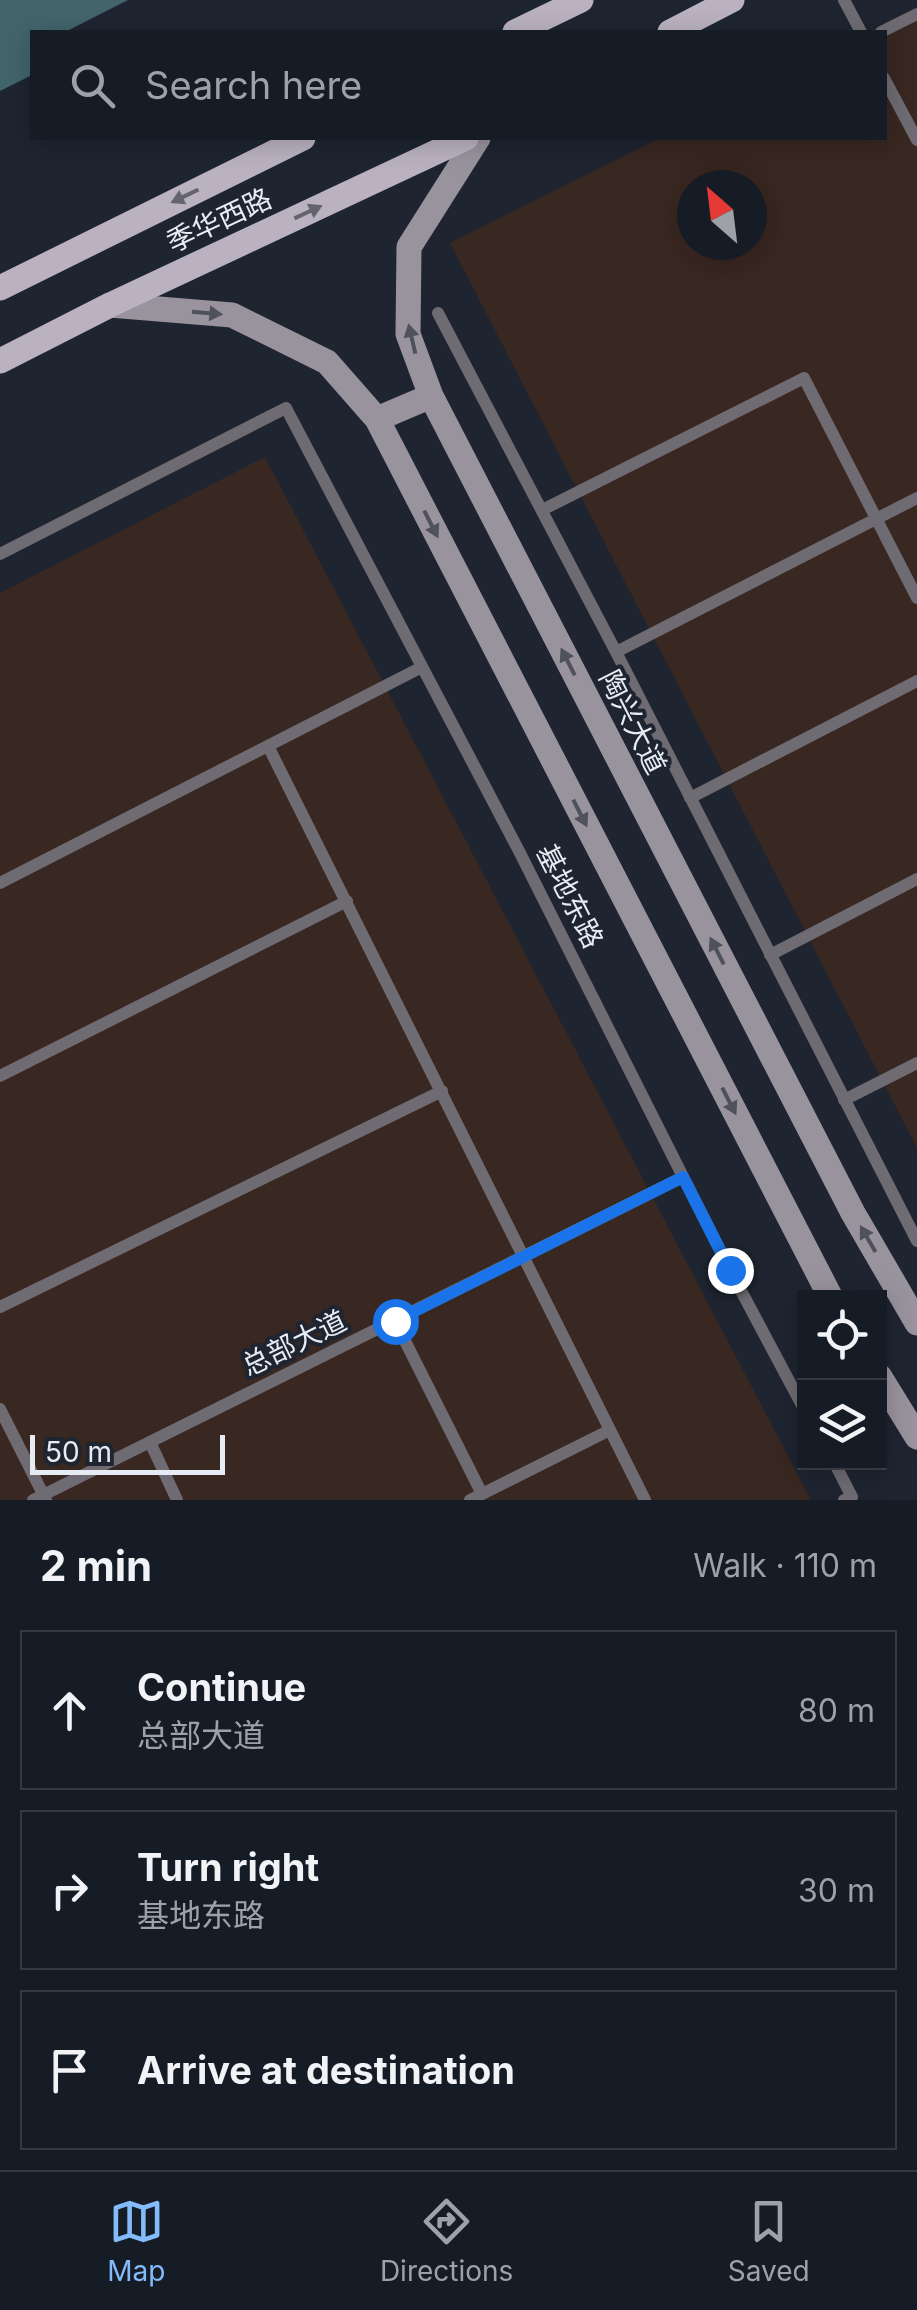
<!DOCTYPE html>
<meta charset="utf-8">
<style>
:root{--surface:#161c25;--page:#1f252d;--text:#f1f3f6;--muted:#9ea1a7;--line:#353a42;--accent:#84bbfb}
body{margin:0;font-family:Inter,"Noto Sans SC",sans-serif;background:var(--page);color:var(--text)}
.controls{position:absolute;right:30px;bottom:30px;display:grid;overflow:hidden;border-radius:0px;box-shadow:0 5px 25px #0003}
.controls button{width:90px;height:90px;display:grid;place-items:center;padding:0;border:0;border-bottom:2px solid var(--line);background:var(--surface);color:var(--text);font:50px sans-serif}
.compass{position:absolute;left:677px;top:170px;width:90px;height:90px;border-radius:50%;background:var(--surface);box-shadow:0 5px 25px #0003;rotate:332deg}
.scale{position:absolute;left:30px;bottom:25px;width:195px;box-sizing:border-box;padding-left:10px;border:5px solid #e7ebf4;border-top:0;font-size:28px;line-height:35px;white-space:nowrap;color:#e7ebf4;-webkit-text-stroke:8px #1e2531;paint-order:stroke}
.stop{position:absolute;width:30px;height:30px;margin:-22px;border:8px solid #1a73e8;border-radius:50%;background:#fff}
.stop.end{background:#1a73e8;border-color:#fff;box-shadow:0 2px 10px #0008}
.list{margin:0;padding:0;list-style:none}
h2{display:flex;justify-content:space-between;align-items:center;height:130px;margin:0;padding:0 40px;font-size:42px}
h2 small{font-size:32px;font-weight:400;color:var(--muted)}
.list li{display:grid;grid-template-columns:65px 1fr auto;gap:30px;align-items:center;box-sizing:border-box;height:160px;margin:0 20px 20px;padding:0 20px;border:2px solid var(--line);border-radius:0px}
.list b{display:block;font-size:38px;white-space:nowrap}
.list p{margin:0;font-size:32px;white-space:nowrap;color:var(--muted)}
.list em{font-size:32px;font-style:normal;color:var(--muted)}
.icon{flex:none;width:55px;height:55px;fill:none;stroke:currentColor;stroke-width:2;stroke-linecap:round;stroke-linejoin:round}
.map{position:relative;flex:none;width:917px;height:1500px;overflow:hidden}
.search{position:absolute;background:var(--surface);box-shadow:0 5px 25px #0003;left:30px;right:30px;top:30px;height:110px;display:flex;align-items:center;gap:25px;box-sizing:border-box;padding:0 35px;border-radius:0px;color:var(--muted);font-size:38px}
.sheet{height:670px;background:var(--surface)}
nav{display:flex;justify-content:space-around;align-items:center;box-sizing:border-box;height:140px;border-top:2px solid var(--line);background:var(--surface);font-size:28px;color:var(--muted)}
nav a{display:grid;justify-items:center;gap:5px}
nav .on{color:var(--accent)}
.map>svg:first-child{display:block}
.commercial{fill:#392721;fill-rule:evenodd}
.water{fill:#42646b}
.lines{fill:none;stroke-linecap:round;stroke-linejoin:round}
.lane{stroke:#6f6b72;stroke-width:12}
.secondary{stroke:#99939e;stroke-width:25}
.primary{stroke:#bab2c0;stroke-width:25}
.oneway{fill:#646471}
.oneway2{fill:#4f515d}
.route{stroke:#1a73e8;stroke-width:12}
.labels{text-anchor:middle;stroke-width:8;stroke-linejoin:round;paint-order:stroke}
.street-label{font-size:28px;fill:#e7ebf4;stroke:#1e2531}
</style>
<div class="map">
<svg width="917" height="1500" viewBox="0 0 917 1500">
<rect width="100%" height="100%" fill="#1e2531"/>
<path class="commercial" d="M917 8V1148L450 243 660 138H884V32H869ZM692 185H752V245H692Z
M265 457 811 1500H0V593Z"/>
<path class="water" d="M0 0H128L65 32H32V75L0 91Z"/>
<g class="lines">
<path class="lane" d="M844 0 861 32
M881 32 917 14
M884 78 917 140
M438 313 616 652 917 1241
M542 510 804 378 917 598
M0 554 286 408 519 851 730 1270 804 1409
M616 652 917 498
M268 746 645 1500
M690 798 917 681
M0 883 422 667
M770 955 917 879
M0 1076 347 901
M844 1100 917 1063
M0 1307 442 1091
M395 1321 482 1494
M0 1409 46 1500
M150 1442 177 1500
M834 1462 852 1497 844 1500
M33 1500 683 1177
M470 1500 610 1430"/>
<path class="secondary" d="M478 138 409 247 408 334 431 396 853 1213 917 1323
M110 305 232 315 327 362 377 419 831 1298
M377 419 431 396
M880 1377 917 1437"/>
<path class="primary" d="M515 32 581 0
M670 32 732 0
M0 288 303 138
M0 361 110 305 466 138"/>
</g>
<defs><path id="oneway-solid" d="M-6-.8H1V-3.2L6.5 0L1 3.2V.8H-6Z" transform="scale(2.5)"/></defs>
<g class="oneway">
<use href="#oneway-solid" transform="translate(185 196) rotate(154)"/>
<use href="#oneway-solid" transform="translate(308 212) rotate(-25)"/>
</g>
<g class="oneway2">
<use href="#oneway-solid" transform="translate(207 313) rotate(5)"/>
<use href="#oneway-solid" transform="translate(412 339) rotate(-103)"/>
<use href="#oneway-solid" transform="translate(431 524) rotate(63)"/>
<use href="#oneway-solid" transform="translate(568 662) rotate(-117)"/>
<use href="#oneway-solid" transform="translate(580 813) rotate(63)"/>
<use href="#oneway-solid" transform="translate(717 951) rotate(-117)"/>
<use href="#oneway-solid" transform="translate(729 1101) rotate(63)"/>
<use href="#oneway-solid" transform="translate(868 1239) rotate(-120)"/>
</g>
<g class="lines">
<path class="route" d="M395 1321 683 1177 730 1270"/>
</g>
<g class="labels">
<g class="street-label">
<text transform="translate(219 220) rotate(-25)" y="10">季华西路</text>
<text transform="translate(633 722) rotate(63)" y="10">陶兴大道</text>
<text transform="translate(570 896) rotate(63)" y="10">基地东路</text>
<text transform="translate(294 1343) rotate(-26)" y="10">总部大道</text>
</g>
</g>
</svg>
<div class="controls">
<button><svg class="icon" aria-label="locate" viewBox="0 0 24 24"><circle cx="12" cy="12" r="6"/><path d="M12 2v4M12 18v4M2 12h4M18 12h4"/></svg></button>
<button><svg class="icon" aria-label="layers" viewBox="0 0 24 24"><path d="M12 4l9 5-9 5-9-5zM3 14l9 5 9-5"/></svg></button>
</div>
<svg class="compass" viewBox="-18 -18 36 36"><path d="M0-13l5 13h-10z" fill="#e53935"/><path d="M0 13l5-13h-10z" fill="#9ea1a7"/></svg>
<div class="scale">50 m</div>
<div class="stop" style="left:395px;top:1321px"></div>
<div class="stop end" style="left:730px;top:1270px"></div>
<div class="search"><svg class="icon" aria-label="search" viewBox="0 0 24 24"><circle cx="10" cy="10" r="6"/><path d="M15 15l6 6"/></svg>Search here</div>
</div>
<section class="sheet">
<h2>2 min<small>Walk · 110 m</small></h2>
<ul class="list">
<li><svg class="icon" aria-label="ahead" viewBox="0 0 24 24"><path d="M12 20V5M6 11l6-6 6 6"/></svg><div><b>Continue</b><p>总部大道</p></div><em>80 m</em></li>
<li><svg class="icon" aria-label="right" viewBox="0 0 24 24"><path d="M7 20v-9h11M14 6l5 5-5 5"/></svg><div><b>Turn right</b><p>基地东路</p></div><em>30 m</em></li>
<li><svg class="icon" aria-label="arrive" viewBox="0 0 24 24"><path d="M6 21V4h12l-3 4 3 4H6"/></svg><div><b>Arrive at destination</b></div></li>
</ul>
</section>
<nav>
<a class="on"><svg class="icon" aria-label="map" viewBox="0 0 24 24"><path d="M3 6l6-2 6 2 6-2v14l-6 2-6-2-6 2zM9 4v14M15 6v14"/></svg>Map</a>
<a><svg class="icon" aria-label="directions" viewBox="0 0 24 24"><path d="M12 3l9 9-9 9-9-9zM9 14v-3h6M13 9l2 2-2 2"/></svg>Directions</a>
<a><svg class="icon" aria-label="saved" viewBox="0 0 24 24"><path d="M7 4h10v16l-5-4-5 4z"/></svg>Saved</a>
</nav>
